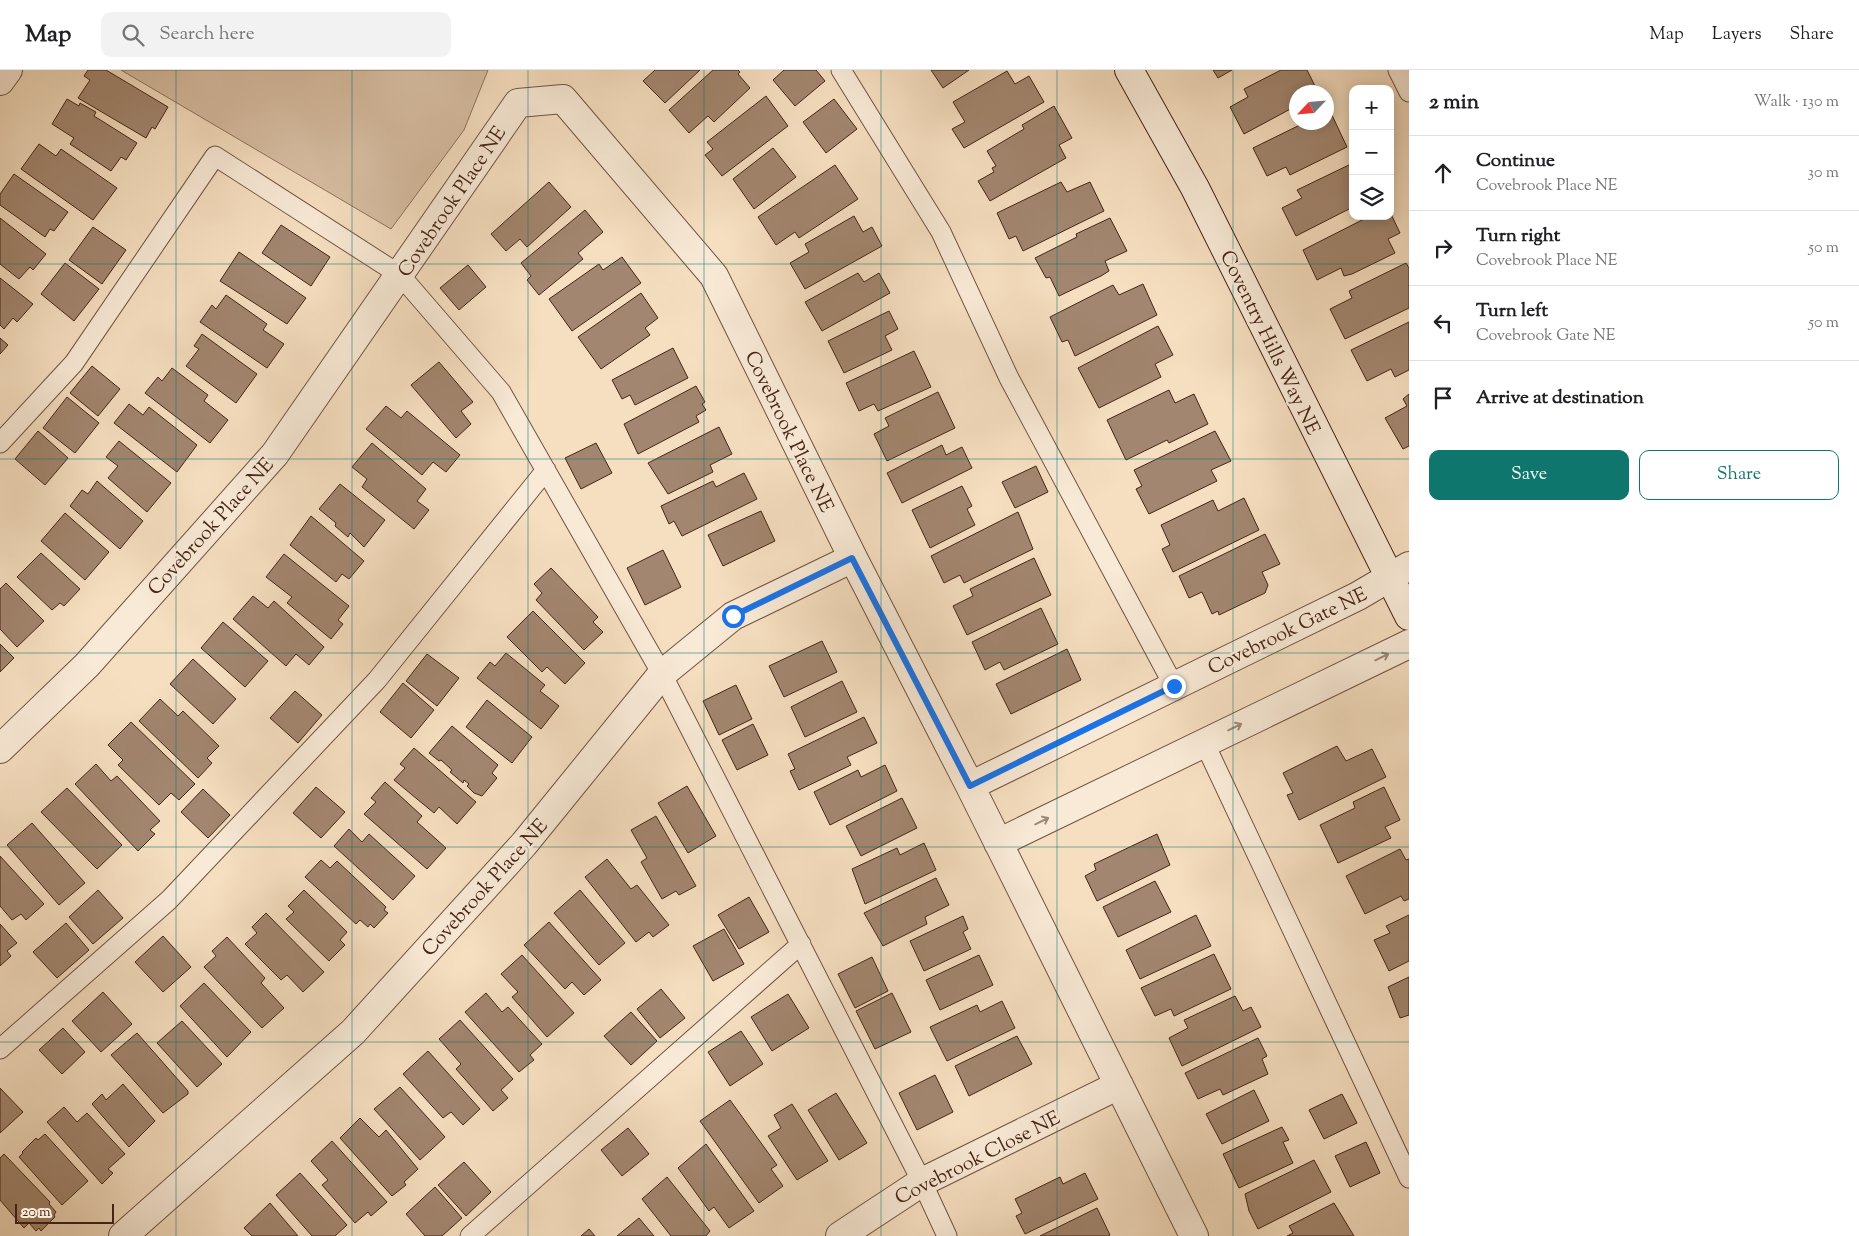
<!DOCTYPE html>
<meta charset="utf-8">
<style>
:root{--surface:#fff;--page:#f2f2f2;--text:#202124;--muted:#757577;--line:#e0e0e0;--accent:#0f766e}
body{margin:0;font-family:"Sorts Mill Goudy",serif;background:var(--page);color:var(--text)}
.controls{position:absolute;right:15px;top:15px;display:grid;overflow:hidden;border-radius:10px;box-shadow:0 2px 12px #0003}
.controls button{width:45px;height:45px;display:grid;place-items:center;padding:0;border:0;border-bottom:1px solid var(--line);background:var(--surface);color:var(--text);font:25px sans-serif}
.compass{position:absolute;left:1289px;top:15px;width:45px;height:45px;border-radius:50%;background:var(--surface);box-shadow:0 2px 12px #0003;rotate:244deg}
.scale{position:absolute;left:15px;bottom:12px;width:99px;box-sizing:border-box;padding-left:5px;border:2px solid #462517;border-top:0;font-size:14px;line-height:18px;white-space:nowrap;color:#462517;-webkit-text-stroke:4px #f9ead7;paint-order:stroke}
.stop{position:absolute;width:15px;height:15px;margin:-11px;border:4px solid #1a73e8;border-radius:50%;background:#fff}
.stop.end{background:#1a73e8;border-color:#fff;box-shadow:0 1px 5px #0008}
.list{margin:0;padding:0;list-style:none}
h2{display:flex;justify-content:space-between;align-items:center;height:65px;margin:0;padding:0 20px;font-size:21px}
h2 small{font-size:16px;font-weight:400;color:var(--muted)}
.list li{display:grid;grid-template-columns:32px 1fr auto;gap:15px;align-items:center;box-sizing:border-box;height:75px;padding:0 20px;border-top:1px solid var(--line)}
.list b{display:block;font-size:19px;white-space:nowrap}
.list p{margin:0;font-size:16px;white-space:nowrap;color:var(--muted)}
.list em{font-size:16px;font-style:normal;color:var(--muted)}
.actions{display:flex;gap:10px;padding:15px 20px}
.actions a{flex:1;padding:11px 0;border:1px solid var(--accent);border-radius:10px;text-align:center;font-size:18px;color:var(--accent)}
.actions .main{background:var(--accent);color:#fff}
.icon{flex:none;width:28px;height:28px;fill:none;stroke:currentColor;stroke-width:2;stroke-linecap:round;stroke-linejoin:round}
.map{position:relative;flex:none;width:1409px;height:1166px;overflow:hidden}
header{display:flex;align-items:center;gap:30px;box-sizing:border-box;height:70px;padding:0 25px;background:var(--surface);border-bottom:1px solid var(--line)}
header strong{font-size:24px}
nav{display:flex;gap:28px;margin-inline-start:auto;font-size:18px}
.search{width:350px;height:45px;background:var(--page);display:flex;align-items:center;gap:12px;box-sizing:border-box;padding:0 18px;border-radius:10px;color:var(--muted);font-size:19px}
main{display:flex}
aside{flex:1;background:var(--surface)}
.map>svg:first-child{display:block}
.green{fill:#d8bfa4;stroke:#8f725e}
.building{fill:#a2866f;stroke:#462517}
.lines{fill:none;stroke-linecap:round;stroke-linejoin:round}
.lane-casing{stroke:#725442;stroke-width:21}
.street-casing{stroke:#725442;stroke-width:30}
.secondary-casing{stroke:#462517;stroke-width:30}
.lane{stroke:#f9ead7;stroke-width:19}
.street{stroke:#f9ead7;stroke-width:28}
.secondary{stroke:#f9ead7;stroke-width:28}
.oneway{stroke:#a08877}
.route{stroke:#1a73e8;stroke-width:6}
.grid{fill:none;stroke:#0f766e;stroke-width:1;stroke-opacity:0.55}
.labels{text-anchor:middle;stroke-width:5;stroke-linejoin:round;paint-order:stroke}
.street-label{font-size:20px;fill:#462517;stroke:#f9ead7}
</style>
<header>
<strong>Map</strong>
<div class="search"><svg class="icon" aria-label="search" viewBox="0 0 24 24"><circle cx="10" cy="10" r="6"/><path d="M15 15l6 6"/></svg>Search here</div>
<nav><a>Map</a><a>Layers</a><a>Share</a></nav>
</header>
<main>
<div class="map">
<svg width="1409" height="1166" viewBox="0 0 1409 1166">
<rect width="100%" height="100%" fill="#f6dfc1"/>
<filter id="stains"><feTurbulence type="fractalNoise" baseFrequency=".004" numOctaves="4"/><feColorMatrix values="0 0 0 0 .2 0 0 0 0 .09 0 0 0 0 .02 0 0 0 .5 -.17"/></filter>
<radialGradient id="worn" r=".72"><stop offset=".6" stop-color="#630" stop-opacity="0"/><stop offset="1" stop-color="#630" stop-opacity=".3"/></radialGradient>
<path class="green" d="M121 0H488L464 60 391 159Z"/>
<path class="building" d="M88 0H106L168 37 155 59 152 57 146 68 78 28 90 10 84 6Z
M655 0H700L665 33 643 11Z
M713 0H738L740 2 738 4 750 18 714 52 708 46 689 63 669 40Z
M784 0H816L825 11 795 36 773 10Z
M931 0H969L943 18Z
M1213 0H1232L1218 8Z
M1281 0H1307L1318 22H1296V36L1244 64 1230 37 1248 27 1244 19Z
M1007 1 1015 14 1029 6 1044 32 964 78 952 59 965 52 953 32Z
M766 26 788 56 722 106 705 85 713 79 707 72Z
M67 29 79 36 80 33 96 42 94 46 137 73 126 90 121 87 111 101 70 74 74 68 52 54Z
M834 29 857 59 826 83 803 52Z
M1054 36 1072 68 1059 75 1066 88 990 131 978 111 994 102 992 98 996 96 987 81 1024 59 1022 55Z
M1330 41 1347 77 1290 105 1286 97 1267 106 1253 78 1306 52H1326V43Z
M39 74 56 86 61 79 117 118 93 150 21 99Z
M773 78 796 107 754 139 733 109Z
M1353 93V137L1296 166 1282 138 1302 128 1297 120Z
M835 95 858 129 799 168 795 162 776 175 758 147Z
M14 104 68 142 54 161 50 159 45 167 0 135V124Z
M549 112 571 137 527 177 520 169 506 181 491 164Z
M1061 112 1067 122 1090 112 1104 141 1023 181 1016 166 1009 169 997 143Z
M585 140 603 162 578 183 583 189 539 225 527 210 531 206 521 193Z
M1390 142 1400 163 1388 169 1395 183 1352 204 1344 206 1341 198 1317 210 1303 180 1370 146H1390Z
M854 146 863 162 872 157 882 176 805 219 790 193 809 182 805 174Z
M0 148 46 184 33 200 30 197 19 209 0 194Z
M1110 148 1127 181 1105 191 1109 201 1101 206 1059 226 1050 207 1046 208 1035 188 1077 167 1076 164Z
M281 155 330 187 311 216 262 183Z
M93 157 126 180 102 214 69 190Z
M239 182 306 228 287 254 220 211Z
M622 187 641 213 572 261 549 229 599 194 603 200Z
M65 193 99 219 74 251 41 224Z
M1406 193 1409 198V238L1345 269 1330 239 1352 228 1349 221Z
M468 195 486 217 459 240 440 218Z
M858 203 864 212 879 203 890 223 822 261 805 232Z
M0 208 33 234 17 252 13 248 4 259 0 255Z
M1143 214 1157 245 1075 286 1068 270 1062 272 1050 247 1113 215 1119 225Z
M641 223 658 248 645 258 650 265 601 299 578 267Z
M226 225 267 254 263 260 284 274 267 298 200 252 212 235 216 239Z
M889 241 898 259 885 266 892 280 844 303 828 271Z
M1409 252V300L1395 307 1391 299 1367 311 1351 280Z
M1158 256 1173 285 1155 294 1161 307 1099 338 1078 298Z
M202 264 257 304 236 333 186 296 199 279 194 276Z
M0 268 8 275 0 284Z
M673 278 688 308 635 335 630 325 622 329 612 310Z
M914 281 931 317 878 341 874 334 859 341 846 313Z
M439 292 473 332 461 341 471 354 456 368 411 315Z
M92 296 120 319 98 346 70 323Z
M172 298 208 325 204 331 228 350 210 373 145 323 158 307 162 311Z
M696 316 705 332 702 334 706 340 696 346 699 352 638 384 624 354Z
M1169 320 1175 333 1194 324 1208 354 1169 373 1167 370 1126 390 1107 350Z
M938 322 955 358 887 391 874 364 889 356 885 348Z
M1409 324V376L1403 379 1385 348 1407 336 1403 329Z
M67 327 99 353 75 383 43 358Z
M129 334 143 345 149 337 197 375 177 402 114 353Z
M386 336 401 348 407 341 460 385 446 402 433 392 422 405 366 359Z
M719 357 732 384 710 395 713 402 668 424 648 393Z
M38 361 68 388 45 415 15 389Z
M1215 361 1231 391 1211 400 1217 411 1149 444 1136 419 1142 416 1134 400Z
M119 371 171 413 147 442 108 408 118 396 106 387Z
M372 373 426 419 417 431 429 440 414 459 362 417 367 409 352 397Z
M596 373 612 403 581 419 565 388Z
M942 375 946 385 962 377 972 398 902 433 887 403Z
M1036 396 1048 422 1015 438 1002 412Z
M744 403 757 429 682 466 674 451 669 454 661 436 713 411 716 417Z
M97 411 143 451 120 479 70 436 82 420 88 424Z
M340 414 385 450 364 477 350 463 348 467 335 456 336 453 319 439Z
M962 416 972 436 967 439 975 455 930 478 912 440Z
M1244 428 1259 460 1173 502 1162 479 1170 475 1161 455 1213 430 1218 441Z
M761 441 775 471 723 496 708 465Z
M1018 442 1033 479 964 513 960 505 944 513 931 486Z
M65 443 109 482 85 510 41 471Z
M311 446 364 491 349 509 342 504 336 512 290 475Z
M1265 464 1280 494 1262 502 1268 515 1265 523 1219 545 1218 541 1212 544 1202 522 1189 528 1179 506Z
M663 480 681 517 645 535 627 498Z
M41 483 80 519 64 536 60 533 52 540 17 507Z
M284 484 349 536 338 550 343 554 331 569 287 533 292 527 266 507Z
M1034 488 1051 525 967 565 953 536 973 526 970 519Z
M551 498 598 547 593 552 603 562 584 580 536 530 542 523 534 514Z
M6 513 44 551 17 577 0 559V519Z
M253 526 268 538 274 531 324 577 309 595 296 584 286 596 233 549Z
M1041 538 1058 574 1004 600 1000 592 985 600 972 572Z
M533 541 585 593 565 614 547 597 542 602 507 567Z
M223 552 268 591 245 617 201 578Z
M822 571 837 602 784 627 769 596Z
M0 574 14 588 0 602Z
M1067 579 1081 610 1011 644 996 614Z
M506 583 545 615 540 621 559 636 541 659 477 608 490 592 495 596Z
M427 584 459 608 437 636 406 611Z
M193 589 236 629 213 654 170 614Z
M842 611 857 642 805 667 791 637Z
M403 613 434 640 411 668 380 642Z
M736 615 752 649 719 665 703 631Z
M295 621 322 645 298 673 270 648Z
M160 629 178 646 183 641 219 676 207 688 212 693 198 708 139 651Z
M487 630 532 667 512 693 466 657Z
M864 647 877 673 847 687 851 695 799 720 790 701 795 699 788 684Z
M131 652 195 714 179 730 171 723 159 735 118 695 123 690 108 675Z
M753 654 768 685 737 700 722 670Z
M452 656 498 695 492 703 497 708 482 726 474 723 467 716 469 714 464 710 463 713 450 702 452 700 441 690 439 691 429 683Z
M1337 676 1346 691 1372 679 1386 707 1299 750 1287 725 1293 723 1283 703Z
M414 678 476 732 457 754 439 737 434 743 394 710 405 698 400 694Z
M96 694 111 711 117 706 160 751 150 760 155 764 138 781 75 714Z
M885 695 897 721 830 755 814 722 858 700 861 707Z
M385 712 422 746 417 752 446 778 427 799 364 744 376 732 371 728Z
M687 716 716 766 688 783 658 733Z
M316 717 345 742 321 768 293 743Z
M1384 717 1400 750 1385 757 1391 768 1338 793 1320 755 1355 738 1353 732Z
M67 718 122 775 97 799 41 742Z
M203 719 230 745 208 768 181 742Z
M902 728 917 758 861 786 846 756Z
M656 746 696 816 679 825 676 821 662 829 641 792 647 788 631 760Z
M32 753 85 813 59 835 7 775Z
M349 759 362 772 369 764 415 806 393 830 334 776Z
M1157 764 1170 795 1097 831 1085 806 1096 800 1094 794Z
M924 773 936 800 865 834 852 799 897 778 900 785Z
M1400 779 1406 790 1409 789V829L1404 831 1401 826 1365 844 1346 806Z
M0 786 44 834 26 850 21 844 12 850 0 836Z
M607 789 631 819 637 815 669 855 653 867 649 862 636 872 585 807Z
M321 790 330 798 337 791 386 837 384 840 388 843 374 858 370 854 368 857 360 850 356 854 305 807Z
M936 808 949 835 925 847 927 854 883 876 864 843Z
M1155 811 1171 842 1118 867 1103 837Z
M98 820 123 848 93 874 69 847Z
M304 820 347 862 340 870 345 875 329 891 286 849 294 842 288 836Z
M580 820 625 873 599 895 554 843Z
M749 827 769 862 739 879 718 845Z
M266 843 324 902 303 922 287 905 281 910 245 874 257 863 252 857Z
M1196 845 1211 876 1140 909 1126 880Z
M1409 845V891L1389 901 1374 870 1390 863 1386 856Z
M963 846 968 859 963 862 971 879 924 901 910 871Z
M549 852 601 910 584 925 572 912 565 919 524 875Z
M66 853 89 880 57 908 33 882Z
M0 854 17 873 7 881 11 886 0 896Z
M724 859 744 894 713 911 693 876Z
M163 866 191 897 163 922 135 892Z
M227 867 265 908 261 913 284 938 262 958 204 897 216 886 212 881Z
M1214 884 1231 919 1174 946 1171 939 1155 946 1141 918Z
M522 885 574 943 547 967 512 927 518 922 501 904Z
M979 885 993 915 940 940 926 910Z
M872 887 888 921 855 938 838 904Z
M1409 907V945L1400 948 1388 917Z
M204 913 251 962 227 987 180 936Z
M661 919 685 948 660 968 637 939Z
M103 922 132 954 101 982 72 951Z
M486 923 502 942 508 937 542 974 530 985 534 990 519 1002 465 942Z
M892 923 911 962 875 979 856 941Z
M788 924 809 958 772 981 751 947Z
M1235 926 1243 941 1251 937 1261 957 1182 996 1169 968 1188 958 1184 950Z
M1002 931 1015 958 947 991 930 957 977 935 980 942Z
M631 942 657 971 631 995 604 966Z
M460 950 513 1009 501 1020 508 1028 493 1041 456 999 461 994 439 969Z
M182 951 222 994 197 1017 157 973Z
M63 958 85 982 62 1004 39 980Z
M741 961 763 994 730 1016 708 982Z
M137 963 188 1021V1024L163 1043 111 985Z
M1017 966 1032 994 969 1026 955 996Z
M1258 968 1267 986 1262 989 1268 1004 1223 1025 1220 1019 1198 1029 1185 1003Z
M428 981 480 1039 463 1055 451 1042 443 1048 403 1004Z
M935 1005 953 1042 917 1060 899 1023Z
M123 1014 155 1051 129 1077 92 1034 102 1024 106 1030Z
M400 1017 445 1067 420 1090 374 1039Z
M0 1018 23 1042 0 1063Z
M1254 1020 1269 1051 1222 1074 1206 1044Z
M836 1023 867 1073 839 1090 808 1040Z
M1342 1024 1357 1053 1324 1069 1309 1040Z
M730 1030 777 1095 771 1099 783 1116 759 1133 700 1051Z
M792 1034 828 1091 797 1110 768 1066 781 1058 774 1045Z
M64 1037 77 1052 87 1043 125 1084 108 1099 113 1103 102 1114 47 1052Z
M360 1048 379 1067 386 1060 418 1099 404 1112 406 1115 392 1126 340 1068Z
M1282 1057 1289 1070 1283 1072 1293 1093 1239 1118 1223 1084Z
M628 1058 649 1084 622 1106 601 1080Z
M45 1064 88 1111 62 1135 19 1087 23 1083 22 1082 36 1068 38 1070Z
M332 1071 387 1132 371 1146 368 1142 355 1153 322 1115 328 1110 311 1091Z
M1366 1072 1380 1103 1350 1117 1335 1086Z
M706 1074 754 1141 729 1158 714 1137 709 1141 678 1098Z
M4 1084 50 1132 49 1134 56 1142 54 1145 55 1147 41 1161 39 1158 36 1161 29 1153 24 1158 0 1130V1088Z
M1314 1090 1331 1122 1258 1159 1249 1141 1245 1124Z
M464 1092 491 1122 466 1146 438 1115Z
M300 1103 347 1155 335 1166H312L276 1125Z
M1085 1103 1098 1129 1025 1164 1016 1146 1022 1143 1015 1129 1060 1107 1063 1114Z
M667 1107 710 1161 706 1166H671L642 1129Z
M435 1117 462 1148 442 1166H425L406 1144Z
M270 1133 298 1166H252L244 1158Z
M1334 1133 1354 1166H1287L1293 1163 1289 1156Z
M1097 1138 1110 1165 1108 1166H1040Z
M639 1148 654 1166H617Z
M589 1159 595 1166H581Z"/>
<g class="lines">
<g class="lane-casing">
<path id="lane" d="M841 0 941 162 1009 308 1174 616
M1398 0 1409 22
M0 373 74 293 215 86 400 205 501 322 662 604 922 1112 947 1166
M1204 672 1409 1108
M0 979 169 830 377 610 546 400
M470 1166 801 874"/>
</g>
<g class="street-casing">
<path id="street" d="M0 11 8 0
M0 679 87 595 275 384 518 33 563 29 714 206 853 488 970 716 1194 1166
M970 716 1358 526 1409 496
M998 773 1409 574
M123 1166 353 962 524 774 662 604 733 546 853 488
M840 1166 922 1112 1119 1015"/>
</g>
<g class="secondary-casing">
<path id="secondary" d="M1129 0 1195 118 1409 546"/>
</g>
<use href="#lane" class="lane"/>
<use href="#street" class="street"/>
<use href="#secondary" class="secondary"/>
</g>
<defs><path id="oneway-shaft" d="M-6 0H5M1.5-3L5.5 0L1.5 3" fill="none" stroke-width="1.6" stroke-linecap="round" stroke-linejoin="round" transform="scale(1.25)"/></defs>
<g class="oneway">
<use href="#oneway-shaft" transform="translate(1382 587) rotate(-26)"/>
<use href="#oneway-shaft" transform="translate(1235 657) rotate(-26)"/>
<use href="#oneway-shaft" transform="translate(1042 751) rotate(-26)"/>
</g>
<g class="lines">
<path class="route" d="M733 546 852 488 970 716 1174 616"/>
</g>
<path class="grid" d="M176 0V1166M352 0V1166M528 0V1166M704 0V1166M881 0V1166M1057 0V1166M1233 0V1166M0 194H1409M0 389H1409M0 583H1409M0 777H1409M0 972H1409"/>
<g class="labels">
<g class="street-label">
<text transform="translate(451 131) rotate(-56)" y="7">Covebrook Place NE</text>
<text transform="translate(1271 272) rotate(64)" y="7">Coventry Hills Way NE</text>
<text transform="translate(790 361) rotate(64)" y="7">Covebrook Place NE</text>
<text transform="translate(210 456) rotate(-48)" y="7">Covebrook Place NE</text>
<text transform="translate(1287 560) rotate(-26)" y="7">Covebrook Gate NE</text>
<text transform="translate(484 817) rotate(-48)" y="7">Covebrook Place NE</text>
<text transform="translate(977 1087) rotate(-27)" y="7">Covebrook Close NE</text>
</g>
</g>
<rect width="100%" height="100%" filter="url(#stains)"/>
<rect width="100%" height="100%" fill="url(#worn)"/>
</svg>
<div class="controls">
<button>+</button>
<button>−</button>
<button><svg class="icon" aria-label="layers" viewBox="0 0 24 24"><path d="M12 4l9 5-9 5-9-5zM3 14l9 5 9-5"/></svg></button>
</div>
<svg class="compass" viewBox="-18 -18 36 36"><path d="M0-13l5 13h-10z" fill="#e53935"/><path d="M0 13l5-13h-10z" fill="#757577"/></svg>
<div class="scale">20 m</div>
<div class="stop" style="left:733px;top:546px"></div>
<div class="stop end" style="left:1174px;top:616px"></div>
</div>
<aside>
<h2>2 min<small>Walk · 130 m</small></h2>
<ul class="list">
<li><svg class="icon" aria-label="ahead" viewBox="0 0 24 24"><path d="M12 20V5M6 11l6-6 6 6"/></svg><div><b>Continue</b><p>Covebrook Place NE</p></div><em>30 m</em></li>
<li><svg class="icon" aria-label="right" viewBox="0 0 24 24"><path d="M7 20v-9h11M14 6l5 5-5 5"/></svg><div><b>Turn right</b><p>Covebrook Place NE</p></div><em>50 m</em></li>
<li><svg class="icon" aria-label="left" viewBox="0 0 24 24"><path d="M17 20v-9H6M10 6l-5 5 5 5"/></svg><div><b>Turn left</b><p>Covebrook Gate NE</p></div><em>50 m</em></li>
<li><svg class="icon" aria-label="arrive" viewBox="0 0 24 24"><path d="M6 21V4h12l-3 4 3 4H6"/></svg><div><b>Arrive at destination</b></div></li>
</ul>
<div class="actions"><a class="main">Save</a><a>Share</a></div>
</aside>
</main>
